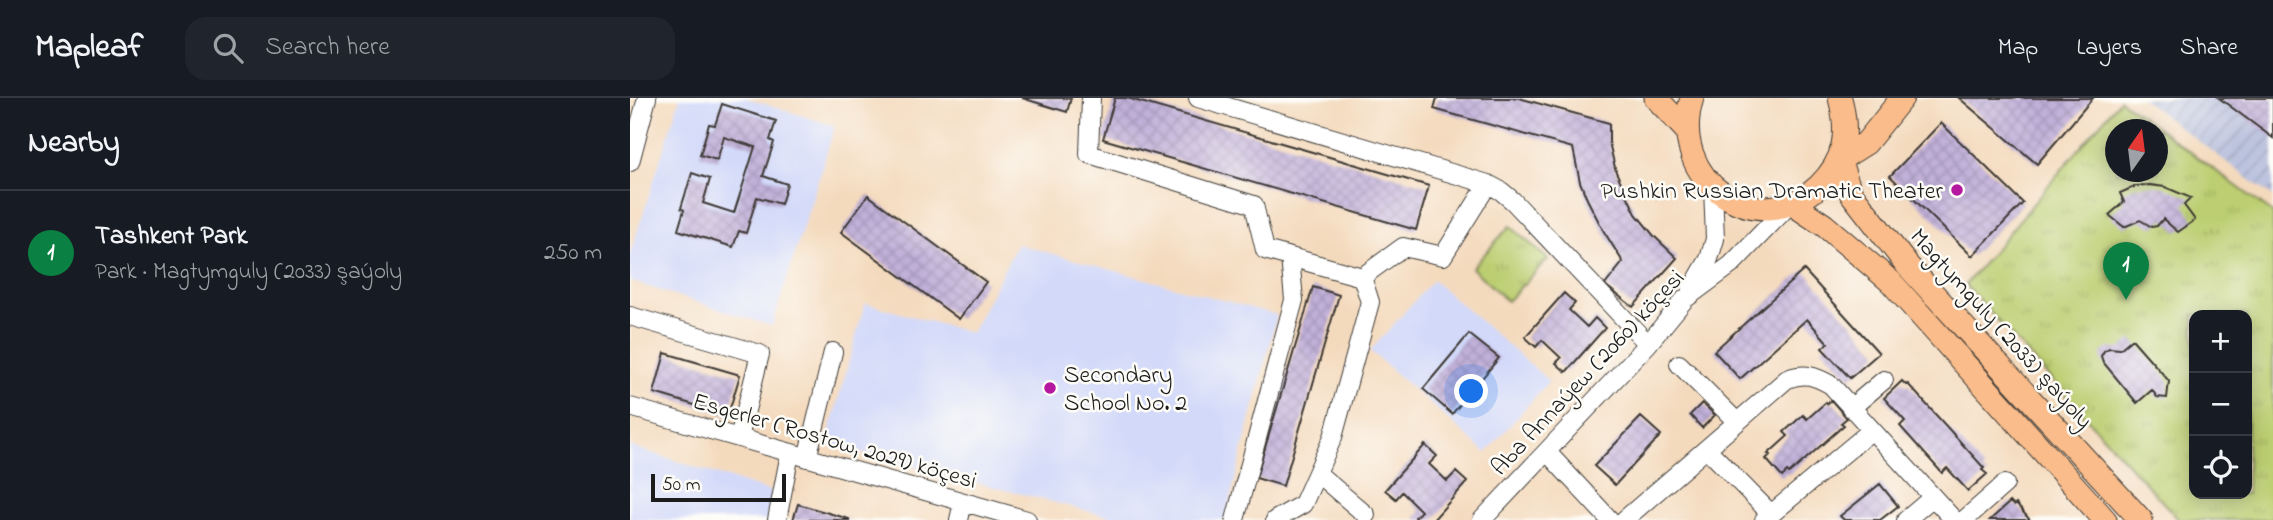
<!DOCTYPE html>
<meta charset="utf-8">
<style>
:root{--surface:#171b24;--page:#20242c;--text:#f1f3f6;--muted:#9ea1a6;--line:#363941;--accent:#0b8043}
body{margin:0;font-family:"Indie Flower",sans-serif;background:var(--page);color:var(--text)}
.controls{position:absolute;right:21px;bottom:21px;display:grid;overflow:hidden;border-radius:14px;box-shadow:0 4px 18px #0003}
.controls button{width:63px;height:63px;display:grid;place-items:center;padding:0;border:0;border-bottom:2px solid var(--line);background:var(--surface);color:var(--text);font:35px sans-serif}
.compass{position:absolute;left:1475px;top:21px;width:63px;height:63px;border-radius:50%;background:var(--surface);box-shadow:0 4px 18px #0003;rotate:14deg}
.scale{position:absolute;left:21px;bottom:18px;width:135px;box-sizing:border-box;padding-left:7px;border:4px solid #1c1c1c;border-top:0;font-size:19px;line-height:24px;white-space:nowrap;color:#1c1c1c;-webkit-text-stroke:5px #fdfcf7;paint-order:stroke}
.you{position:absolute;left:842px;top:294px;width:24px;height:24px;margin:-18px;border:5px solid #fff;border-radius:50%;background:#1a73e8;box-shadow:0 0 0 10px #1a73e833}
.badge{display:grid;place-items:center;width:46px;height:46px;border-radius:50%;background:var(--accent);color:#fff;font-size:23px;font-weight:700}
.pin{position:absolute;translate:-50% -58px;filter:drop-shadow(0 2px 4px #0008)}
.pin::after{content:'';position:absolute;top:37px;width:24px;height:21px;background:inherit;clip-path:polygon(0 0,100% 0,50% 100%)}
.list{margin:0;padding:0;list-style:none}
h2{display:flex;justify-content:space-between;align-items:center;height:91px;margin:0;padding:0 28px;font-size:30px}
h2 small{font-size:23px;font-weight:400;color:var(--muted)}
.list li{display:grid;grid-template-columns:46px 1fr auto;gap:21px;align-items:center;box-sizing:border-box;height:126px;padding:0 28px;border-top:2px solid var(--line)}
.list b{display:block;font-size:26px;white-space:nowrap}
.list p{margin:0;font-size:23px;white-space:nowrap;color:var(--muted)}
.list em{font-size:23px;font-style:normal;color:var(--muted)}
.icon{flex:none;width:38px;height:38px;fill:none;stroke:currentColor;stroke-width:2;stroke-linecap:round;stroke-linejoin:round}
.map{position:relative;flex:none;width:1643px;height:422px;overflow:hidden}
header{display:flex;align-items:center;gap:42px;box-sizing:border-box;height:98px;padding:0 35px;background:var(--surface);border-bottom:2px solid var(--line)}
header strong{font-size:33px}
nav{display:flex;gap:38px;margin-inline-start:auto;font-size:24px}
.search{width:490px;height:63px;background:var(--page);display:flex;align-items:center;gap:18px;box-sizing:border-box;padding:0 24px;border-radius:21px;color:var(--muted);font-size:26px}
main{display:flex}
aside{flex:1;background:var(--surface)}
.map>svg:first-child{display:block}
.built{fill:#d2d9f9}
.industrial{fill:url(#industrial-furrows)}
.park{fill:url(#park-tufts);stroke:#6c7546;stroke-width:2;fill-rule:evenodd}
.building{fill:url(#building-cross-hatch)}
.lines{fill:none;stroke-linecap:round;stroke-linejoin:round}
.minor-casing{stroke:#3c3834;stroke-width:20}
.major-casing{stroke:#3c3834;stroke-width:25}
.minor{stroke:#fff;stroke-width:18}
.major{stroke:#f9bc8a;stroke-width:23}
.poi-dot{fill:#b5179e;stroke:#fdfcf7;stroke-width:2.5}
.labels{text-anchor:middle;stroke-width:5;stroke-linejoin:round;paint-order:stroke}
.poi-label{font-size:24px;fill:#1c1c1c;stroke:#fdfcf7;text-anchor:end}
.street-label{font-size:24px;fill:#1c1c1c;stroke:#fdfcf7}
</style>
<header>
<strong>Mapleaf</strong>
<div class="search"><svg class="icon" aria-label="search" viewBox="0 0 24 24"><circle cx="10" cy="10" r="6"/><path d="M15 15l6 6"/></svg>Search here</div>
<nav><a>Map</a><a>Layers</a><a>Share</a></nav>
</header>
<main>
<aside>
<h2>Nearby<small></small></h2>
<ul class="list">
<li><span class="badge">1</span><div><b>Tashkent Park</b><p>Park · Magtymguly (2033) şaýoly</p></div><em>250 m</em></li>
</ul>
</aside>
<div class="map">
<svg width="1643" height="422" viewBox="0 0 1643 422">
<defs>
<pattern id="industrial-furrows" width="10" height="10" patternUnits="userSpaceOnUse" patternTransform="scale(1.75)"><rect width="10" height="10" fill="#bcc3de"/><path d="M-1 1l2-2M0 10L10 0M9 11l2-2" fill="none" stroke="#a1a7be"/></pattern>
<pattern id="park-tufts" width="24" height="20" patternUnits="userSpaceOnUse" patternTransform="scale(1.75)"><rect width="24" height="20" fill="#bcce71"/><path d="M3 7l-1-3M5 7V3M7 7l1-3M15 17l-1-3M17 17v-4M19 17l1-3" fill="none" stroke="#a1b061"/></pattern>
<pattern id="building-cross-hatch" width="8" height="8" patternUnits="userSpaceOnUse" patternTransform="scale(1.75)"><rect width="8" height="8" fill="#c1b0d9"/><path d="M0 0l8 8M0 8l8-8" fill="none" stroke="#a597ba"/></pattern>
</defs>
<rect width="100%" height="100%" fill="#fdfcf7"/>
<filter id="ink" filterUnits="userSpaceOnUse"><feTurbulence type="fractalNoise" baseFrequency=".0143" numOctaves="2"/><feDisplacementMap in="SourceGraphic" scale="14" xChannelSelector="R" yChannelSelector="G"/><feConvolveMatrix kernelMatrix="1 2 1 2 8 2 1 2 1" color-interpolation-filters="sRGB"/></filter>
<filter id="wash" filterUnits="userSpaceOnUse"><feTurbulence type="fractalNoise" baseFrequency=".00686" numOctaves="4" result="noise"/><feDisplacementMap in="SourceGraphic" scale="28" xChannelSelector="R" yChannelSelector="G"/><feGaussianBlur stdDeviation="1.57" result="paint"/><feColorMatrix in="noise" values="0 0 0 0 0 0 0 0 0 0 0 0 0 0 0 0 0 1.4 0 .05"/><feComposite in="paint" operator="in"/></filter>
<g filter="url(#wash)">
<rect width="100%" height="100%" fill="#f4dabd"/>
<path class="built" d="M50 0H116L205 28 142 228 0 183V157Z
M387 146 647 217 595 422H493L196 346 235 205 341 235Z
M803 182 919 283 856 355 740 253Z
M0 348 145 395 136 422H0Z"/>
<path class="industrial" d="M1511 0H1643V99Z"/>
<path class="park" d="M1490 2 1643 115V422H1549L1335 187ZM1486 32H1528V74H1486ZM1564 217H1617V396H1564Z
M880 128 918 161 877 203 842 170Z"/>
<g id="blocks">
<path class="building" d="M392 0H441L437 14Z
M485 0H497L799 88 786 132 473 41Z
M807 0H889L979 25V44L986 74 1006 116 1024 138 1047 160 1003 209 975 187 993 164 973 132 957 101 950 84 943 50 804 11Z
M1329 0H1463L1407 66Z
M1589 0H1643V40Z
M92 6 146 23 140 42 144 44 133 78 157 86 151 106 127 99 116 135 109 133 103 149 48 132 54 112 51 110 62 75 80 81 73 105 104 115 125 49 94 39 87 62 70 57 79 26 85 27Z
M1311 25 1393 105 1342 158 1260 78Z
M1520 87 1535 89 1561 100 1554 107 1565 122 1548 134 1533 121 1527 128 1522 129 1510 122 1494 129 1479 117 1494 104 1490 95 1506 88Z
M238 97 356 184 329 221 211 134Z
M1174 172 1249 255 1220 280 1192 250 1198 245 1177 221 1110 281 1084 253Z
M683 189 709 197 653 388 626 380Z
M934 195 945 205 939 212 957 229 965 220 975 230 936 274 926 265 931 260 912 242 906 249 895 239Z
M839 236 869 260 822 316 793 291Z
M1502 241 1539 283 1537 300 1527 299 1522 292 1507 305 1473 264 1471 258 1474 253 1479 250 1490 251Z
M35 255 110 277 98 317 24 295Z
M1272 283 1276 287 1278 286 1354 370 1352 372 1357 376 1338 393 1317 370 1312 375 1270 328 1275 323 1254 300Z
M1201 302 1217 320 1211 325 1214 327 1159 376 1157 374 1152 379 1136 361 1140 357 1138 356 1158 338 1154 334 1173 317 1177 321 1196 304 1197 306Z
M1072 305 1085 317 1072 330 1060 317Z
M1011 319 1031 337 985 387 964 368Z
M795 347 807 358 799 366 817 383 826 374 837 384 803 422H788L785 419 791 413 772 394 766 401 755 392Z
M1250 386 1268 408 1250 422H1214L1210 418Z
M1380 404 1384 408 1386 406 1400 422H1360Z
M168 406 219 421V422H163Z"/>
</g>
</g>
<g filter="url(#ink)">
<use href="#blocks" fill-opacity="0" stroke="#3c3834" stroke-width="2"/>
<g class="lines">
<g class="minor-casing">
<path id="minor" d="M461 0 459 56 624 107 635 152 732 179 773 149 813 158 858 86
M568 0 858 86 871 93 883 103 1018 246
M0 64 17 0
M1061 192 1079 161 1085 141 1083 89
M0 218 130 256 109 340
M1049 266 1107 324
M0 309 397 422
M1221 310 1254 282
M1077 351 1141 416
M917 354 980 422
M177 360 203 254
M687 375 736 417
M147 422 160 355
M329 422 333 404
M605 422 664 202 660 159
M645 422 673 406 703 339 740 204 732 179
M852 422 1018 246 1055 201 1101 167 1161 105
M994 422 1157 281C1175 274 1185 278 1201 287L1324 422
M1134 422 1242 332
M1276 422 1303 399
M1334 422 1375 386"/>
</g>
<g class="major-casing">
<path id="major" d="M1026 0 1056 32
M1062 0C1036 82 1127 145 1189 88 1216 62 1219 35 1210 0
M1272 0 1236 45 1209 62 1221 95 1277 167 1511 422
M1161 105 1194 127 1260 183 1475 422"/>
</g>
<use href="#minor" class="minor"/>
<use href="#major" class="major"/>
</g>
</g>
<g class="poi-dot">
<circle cx="1327" cy="92" r="7"/>
<circle cx="420" cy="290" r="7"/>
</g>
<g class="labels">
<g class="poi-label">
<text x="1313" y="100">Pushkin Russian Dramatic Theater</text>
<text x="434" y="284" text-anchor="start">Secondary<tspan x="434" dy="28">School No. 2</tspan></text>
</g>
<g class="street-label">
<text transform="translate(1372 230) rotate(48)" y="8">Magtymguly (2033) şaýoly</text>
<text transform="translate(957 274) rotate(-47)" y="8">Aba Annaýew (2060) köçesi</text>
<text transform="translate(205 342) rotate(16)" y="8">Esgerler (Rostow, 2029) köçesi</text>
</g>
</g>
</svg>
<div class="controls">
<button>+</button>
<button>−</button>
<button><svg class="icon" aria-label="locate" viewBox="0 0 24 24"><circle cx="12" cy="12" r="6"/><path d="M12 2v4M12 18v4M2 12h4M18 12h4"/></svg></button>
</div>
<svg class="compass" viewBox="-18 -18 36 36"><path d="M0-13l5 13h-10z" fill="#e53935"/><path d="M0 13l5-13h-10z" fill="#9ea1a6"/></svg>
<div class="scale">50 m</div>
<div class="you"></div>
<div class="pin badge" style="left:1496px;top:202px">1</div>
</div>
</main>
